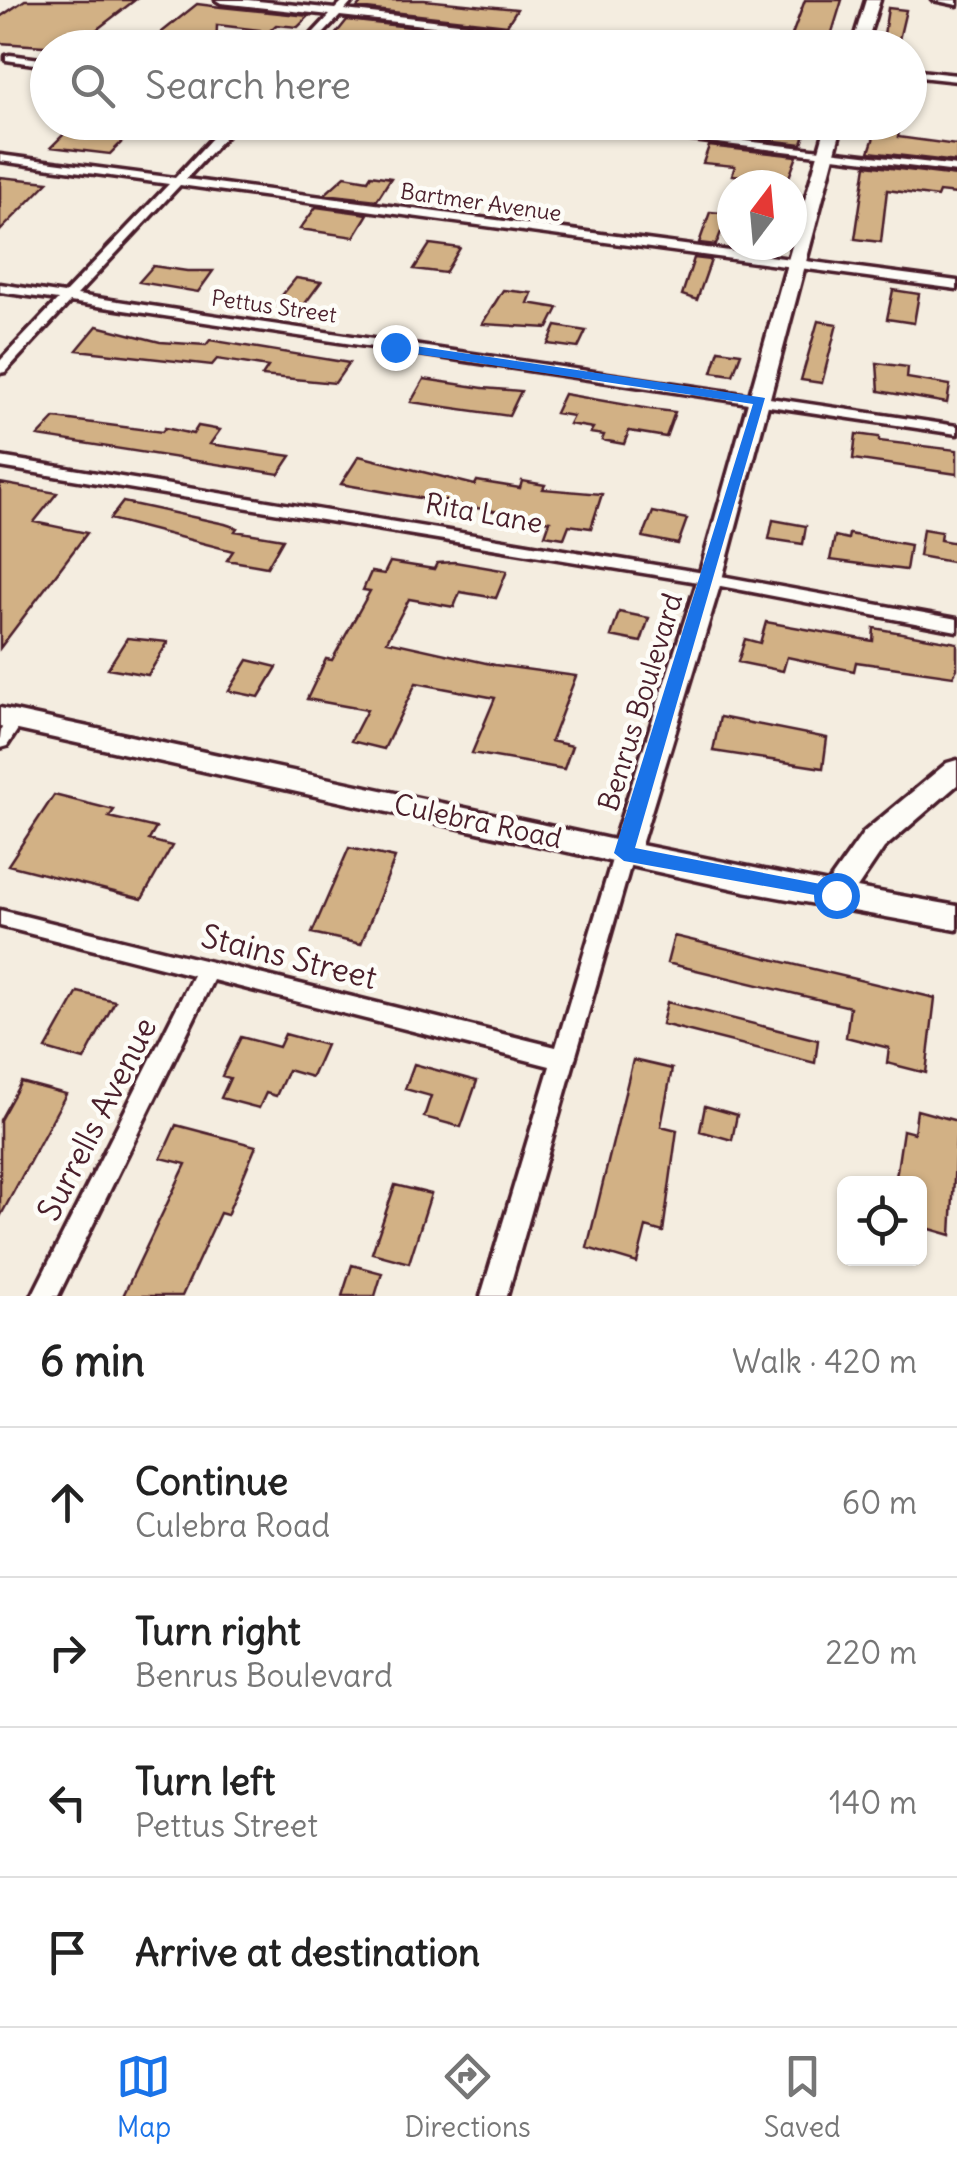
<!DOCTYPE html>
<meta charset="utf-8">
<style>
:root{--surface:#fff;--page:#f6f6f6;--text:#222;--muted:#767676;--line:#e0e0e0;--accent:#1a73e8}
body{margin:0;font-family:Delius,sans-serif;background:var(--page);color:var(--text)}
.controls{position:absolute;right:30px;bottom:30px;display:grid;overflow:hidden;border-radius:15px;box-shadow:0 2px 8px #0004}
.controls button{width:90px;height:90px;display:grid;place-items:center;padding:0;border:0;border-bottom:2px solid var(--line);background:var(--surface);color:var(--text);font:50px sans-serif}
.compass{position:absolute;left:717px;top:170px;width:90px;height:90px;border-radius:50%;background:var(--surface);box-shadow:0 2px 8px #0004;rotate:16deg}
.stop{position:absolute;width:30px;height:30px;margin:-22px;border:8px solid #1a73e8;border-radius:50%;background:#fff}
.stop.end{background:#1a73e8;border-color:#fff;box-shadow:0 2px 10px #0008}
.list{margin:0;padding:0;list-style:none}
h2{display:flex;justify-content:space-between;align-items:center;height:130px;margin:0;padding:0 40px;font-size:42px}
h2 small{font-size:32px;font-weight:400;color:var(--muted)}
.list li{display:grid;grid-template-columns:65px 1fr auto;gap:30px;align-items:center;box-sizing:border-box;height:150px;padding:0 40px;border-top:2px solid var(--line)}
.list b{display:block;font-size:38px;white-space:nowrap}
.list p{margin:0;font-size:32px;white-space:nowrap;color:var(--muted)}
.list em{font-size:32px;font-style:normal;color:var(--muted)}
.icon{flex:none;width:55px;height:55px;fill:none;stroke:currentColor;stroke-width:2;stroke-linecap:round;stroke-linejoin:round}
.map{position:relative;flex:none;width:957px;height:1296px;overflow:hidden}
.search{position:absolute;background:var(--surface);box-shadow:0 2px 8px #0004;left:30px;right:30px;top:30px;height:110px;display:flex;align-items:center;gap:25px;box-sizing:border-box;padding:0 35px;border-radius:55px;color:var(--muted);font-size:38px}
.sheet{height:730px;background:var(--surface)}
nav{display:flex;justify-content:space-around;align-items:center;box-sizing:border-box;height:140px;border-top:2px solid var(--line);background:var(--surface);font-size:28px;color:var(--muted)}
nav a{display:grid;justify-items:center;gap:5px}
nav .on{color:var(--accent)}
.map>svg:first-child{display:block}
.building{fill:#d2b185;stroke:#4a1f2b;stroke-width:2.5}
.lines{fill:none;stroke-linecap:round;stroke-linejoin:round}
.street-casing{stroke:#4a1f2b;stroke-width:7}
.secondary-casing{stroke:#4a1f2b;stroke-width:7}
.street{fill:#fdfcf7;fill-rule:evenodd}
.secondary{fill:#fdfcf7;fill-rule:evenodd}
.route{fill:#1a73e8}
.labels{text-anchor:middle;stroke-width:9;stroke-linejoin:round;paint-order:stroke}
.far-street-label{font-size:22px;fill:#4a1f2b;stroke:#fdfcf7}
.street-label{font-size:28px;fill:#4a1f2b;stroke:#fdfcf7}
.near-street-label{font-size:32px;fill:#4a1f2b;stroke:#fdfcf7}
</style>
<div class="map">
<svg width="957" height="1296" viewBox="0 0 957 1296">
<rect width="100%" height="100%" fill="#f4ede0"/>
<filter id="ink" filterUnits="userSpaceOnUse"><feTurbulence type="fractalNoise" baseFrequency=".01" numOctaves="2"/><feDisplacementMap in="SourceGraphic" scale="20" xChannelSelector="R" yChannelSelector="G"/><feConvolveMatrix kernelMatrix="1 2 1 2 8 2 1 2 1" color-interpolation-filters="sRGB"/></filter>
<g filter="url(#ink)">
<path class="building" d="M25 0H135L73 48 0 43V17Z
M364 0H424L517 9 507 25 357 8Z
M805 0H842L830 39 792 35Z
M197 4 221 7 309 16 298 27 276 25 260 40V30L217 25 216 48H142Z
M888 8 906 10 897 48H882Z
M347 20 499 37 494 45 335 35Z
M717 122H791L808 125 802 144 713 134Z
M879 122H901L898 137 957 145V162L869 152Z
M73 125 132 132 110 154 51 147Z
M709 146 797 156 788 180 732 175 735 166 703 163Z
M866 165 957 176V194L939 192 937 197 887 190 881 242 855 239Z
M371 175 391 178 377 200 325 194 345 176 368 180Z
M0 177 48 182 0 231Z
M316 207 368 214 354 237 300 229Z
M710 212 732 214V233L721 232 716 245 699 243Z
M430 244 460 248 445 273 414 269Z
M694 258 711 260 697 300 682 295Z
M153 266 187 271H213L198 292 139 282Z
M296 278 321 282 301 309 275 304Z
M503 290 532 293 528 303 558 308 548 328 482 324Z
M893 290 919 294 914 323 887 319Z
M818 321 837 324 822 383 801 380Z
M97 326 160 342 206 345 210 340 349 363 335 383 262 376 268 367 217 359 212 365 77 350Z
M556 326 586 331 578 348 548 344Z
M719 350 741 353 733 375 712 372Z
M877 363 908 367 907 378 950 385 947 403 879 391Z
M424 379 483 388 521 391 509 416 411 402Z
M564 394 650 409 675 412 666 437 629 431 624 444 602 440 604 435 590 433 593 428 569 424 573 416 555 413Z
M55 418 162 432 165 428 193 434 198 426 220 430 210 444 291 456 279 474 38 436Z
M856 434 879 437V441L957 450V474L853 459Z
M359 456 475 485 477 481 520 488 522 481 545 485 543 489 602 494 591 528 569 525 564 538 545 535 550 521 341 484Z
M0 483 57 493 34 522 87 533 0 648Z
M123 502 225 524 237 528 235 531 283 539 267 567 227 560 233 551 110 519Z
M653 512 687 519 678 544 643 537Z
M773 520 806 526 803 544 769 539Z
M923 529 941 532 940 540 957 543V563L919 556Z
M849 534 910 545 906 570 830 560 835 536 848 539Z
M390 562 434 569 437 563 455 562 507 571 496 598 460 592 454 607 409 599 387 641 495 665 576 676 551 741 572 746 564 769 472 753 495 698 416 683 384 749 351 741 367 710 307 699 326 659 332 660 370 591 363 590 371 572 384 574Z
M619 612 649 618 641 642 611 636Z
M766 622 873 641 874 628 957 643V669L953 676 856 662 854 671 787 657 783 671 738 662 745 639 760 643Z
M127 638 168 642 148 675 108 668Z
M248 660 277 667 259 697 229 691Z
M720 717 827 738 823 768 713 751Z
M54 795 114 810 109 817 156 828 149 840 172 846 142 899 8 865Z
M349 848 395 858 361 944 312 933Z
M674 936 935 998 926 1073 887 1063 889 1048 846 1037 850 1007 667 963Z
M78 992 115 1001 84 1060 46 1049Z
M667 1002 818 1040 815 1063 662 1024Z
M285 1034 326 1045 312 1077 288 1070 276 1096 266 1093 259 1108 221 1098 230 1078 222 1076 241 1037 279 1047Z
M633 1060 672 1069 661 1126 677 1130 663 1232 646 1227 637 1263 587 1248Z
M414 1064 477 1081 461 1127 424 1117 431 1096 405 1089Z
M21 1082 66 1094 0 1217V1120Z
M705 1106 737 1115 732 1140 700 1131Z
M917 1110 957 1121 951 1235 920 1226V1184H895L903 1130 914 1133Z
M176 1125 256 1146 227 1215 220 1213 182 1296H123L186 1164 161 1158Z
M395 1185 431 1194 409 1263 372 1253Z
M352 1265 382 1273 375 1296H342Z"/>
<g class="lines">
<g class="street-casing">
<path id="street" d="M216 0H248L335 9 344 0H354L345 10 674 48H636L340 16 310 48H299L330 15 221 3Z
M933 0H957V5Z
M10 55 48 60V66L6 60V56Z
M910 70 957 75V81L910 76Z
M227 122H239L186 179 957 281V289L180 185 77 295 957 426V434L70 302 5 372 0 373V361L58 300 0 292V284L64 294 169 184 0 161V155L175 178Z
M545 122H583L957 166V172Z
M0 457 710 574 957 619V631L710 584 0 467Z
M15 713 22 715 24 720 7 746 0 748C0 734 0 718 15 713Z
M624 845 631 847 634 853 507 1296H481L550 1066 213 980 58 1296H32L193 975 0 926V910L556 1047 614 853 617 847Z"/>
</g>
<g class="secondary-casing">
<path id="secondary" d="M866 0H880L865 48H851Z
M827 122H843L722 579 641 845 828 883 864 832 947 763 957 760V785L884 848 857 888 957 906V930L744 891 0 726V708L614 840 698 579Z"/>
</g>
<use href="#street" class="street"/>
<use href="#secondary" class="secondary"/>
</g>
</g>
<path class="route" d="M395 343 765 398 635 848 836 887 843 889V900L624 861 614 853 753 404 390 350Z"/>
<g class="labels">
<g class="far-street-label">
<text transform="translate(481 202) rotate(8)" y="8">Bartmer Avenue</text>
<text transform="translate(274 306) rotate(8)" y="8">Pettus Street</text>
</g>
<g class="street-label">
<text transform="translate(484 513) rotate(10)" y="10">Rita Lane</text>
<text transform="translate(640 702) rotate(-73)" y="10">Benrus Boulevard</text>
<text transform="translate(478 821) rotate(12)" y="10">Culebra Road</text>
</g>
<g class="near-street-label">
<text transform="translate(289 957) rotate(14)" y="11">Stains Street</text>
<text transform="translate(97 1119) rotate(-63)" y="11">Surrells Avenue</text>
</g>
</g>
</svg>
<div class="controls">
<button><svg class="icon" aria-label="locate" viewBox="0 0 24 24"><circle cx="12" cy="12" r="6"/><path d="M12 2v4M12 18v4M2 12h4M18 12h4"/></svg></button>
</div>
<svg class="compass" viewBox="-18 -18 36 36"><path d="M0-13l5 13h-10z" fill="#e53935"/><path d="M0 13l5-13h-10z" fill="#767676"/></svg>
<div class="stop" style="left:836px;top:895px"></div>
<div class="stop end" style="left:395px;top:347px"></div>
<div class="search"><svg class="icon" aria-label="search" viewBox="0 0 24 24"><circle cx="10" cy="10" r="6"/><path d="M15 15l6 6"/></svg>Search here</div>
</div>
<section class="sheet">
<h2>6 min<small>Walk · 420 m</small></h2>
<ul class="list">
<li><svg class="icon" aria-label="ahead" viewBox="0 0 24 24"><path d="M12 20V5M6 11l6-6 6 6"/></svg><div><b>Continue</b><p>Culebra Road</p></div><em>60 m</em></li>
<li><svg class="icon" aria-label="right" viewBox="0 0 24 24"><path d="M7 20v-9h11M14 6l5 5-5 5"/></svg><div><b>Turn right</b><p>Benrus Boulevard</p></div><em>220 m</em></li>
<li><svg class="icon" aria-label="left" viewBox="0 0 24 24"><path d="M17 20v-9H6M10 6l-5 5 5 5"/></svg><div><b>Turn left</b><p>Pettus Street</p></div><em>140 m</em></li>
<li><svg class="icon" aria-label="arrive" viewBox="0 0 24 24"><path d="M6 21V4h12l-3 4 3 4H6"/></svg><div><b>Arrive at destination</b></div></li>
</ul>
</section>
<nav>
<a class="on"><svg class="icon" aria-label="map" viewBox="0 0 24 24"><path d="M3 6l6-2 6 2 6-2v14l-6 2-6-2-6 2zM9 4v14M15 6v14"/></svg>Map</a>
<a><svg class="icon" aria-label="directions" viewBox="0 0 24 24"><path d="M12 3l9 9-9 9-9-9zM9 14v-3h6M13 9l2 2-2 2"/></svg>Directions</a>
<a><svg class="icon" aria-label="saved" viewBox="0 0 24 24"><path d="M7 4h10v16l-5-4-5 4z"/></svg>Saved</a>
</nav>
